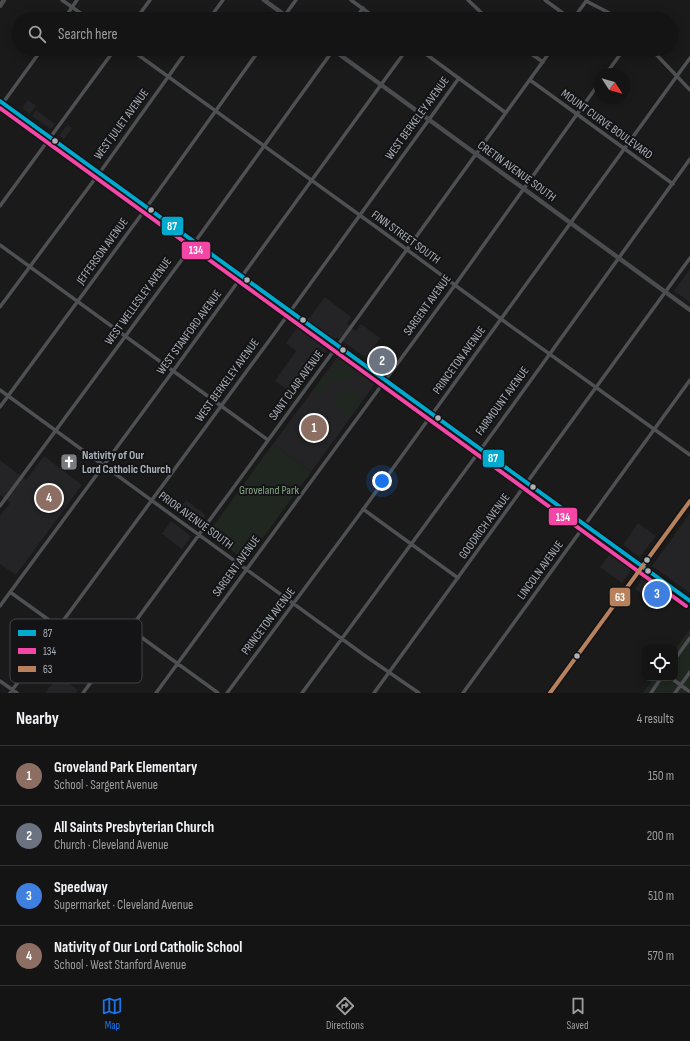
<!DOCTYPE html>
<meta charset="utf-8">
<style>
:root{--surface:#141414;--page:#212122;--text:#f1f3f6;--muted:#9d9ea0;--line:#333334;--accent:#1a73e8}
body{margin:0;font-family:"Sofia Sans Condensed",sans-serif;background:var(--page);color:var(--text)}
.controls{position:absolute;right:12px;bottom:12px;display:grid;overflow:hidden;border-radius:8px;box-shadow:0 2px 10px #0003}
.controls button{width:36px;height:36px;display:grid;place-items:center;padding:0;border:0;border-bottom:1px solid var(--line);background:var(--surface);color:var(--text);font:20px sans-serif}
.compass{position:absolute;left:594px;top:68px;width:36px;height:36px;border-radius:50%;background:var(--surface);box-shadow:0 2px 10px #0003;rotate:126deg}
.you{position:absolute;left:382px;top:481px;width:14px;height:14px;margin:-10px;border:3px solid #fff;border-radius:50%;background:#1a73e8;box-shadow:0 0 0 6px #1a73e833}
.badge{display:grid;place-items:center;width:26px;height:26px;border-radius:50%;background:var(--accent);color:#fff;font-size:13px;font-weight:700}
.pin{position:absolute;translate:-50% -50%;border:2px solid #fff;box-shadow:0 1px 4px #0006}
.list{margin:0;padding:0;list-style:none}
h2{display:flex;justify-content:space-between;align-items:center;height:52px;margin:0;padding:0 16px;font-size:17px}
h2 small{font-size:13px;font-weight:400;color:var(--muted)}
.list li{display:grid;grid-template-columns:26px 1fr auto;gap:12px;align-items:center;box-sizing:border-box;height:60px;padding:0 16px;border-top:1px solid var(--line)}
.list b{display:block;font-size:15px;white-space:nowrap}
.list p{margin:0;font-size:13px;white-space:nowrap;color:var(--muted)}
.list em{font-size:13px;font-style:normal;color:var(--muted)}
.icon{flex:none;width:22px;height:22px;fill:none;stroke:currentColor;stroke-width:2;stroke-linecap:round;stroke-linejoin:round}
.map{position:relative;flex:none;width:690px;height:693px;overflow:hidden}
.search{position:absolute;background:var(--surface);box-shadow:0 2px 10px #0003;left:12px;right:12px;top:12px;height:44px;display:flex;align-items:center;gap:10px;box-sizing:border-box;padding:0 14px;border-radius:22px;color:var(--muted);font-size:15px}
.sheet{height:292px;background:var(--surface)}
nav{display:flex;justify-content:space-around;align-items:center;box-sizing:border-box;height:56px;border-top:1px solid var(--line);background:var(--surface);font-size:11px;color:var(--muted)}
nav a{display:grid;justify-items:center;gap:2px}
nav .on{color:var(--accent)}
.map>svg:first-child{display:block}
.built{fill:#242426}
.green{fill:#202720}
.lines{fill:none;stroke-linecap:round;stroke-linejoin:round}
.minor{stroke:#4e5053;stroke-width:3.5}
.major{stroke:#4b4c4f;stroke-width:4.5}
.bus-1-casing{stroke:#141416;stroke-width:7}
.bus-2-casing{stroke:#141416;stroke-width:7}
.bus-3-casing{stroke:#141416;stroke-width:7}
.bus-1{stroke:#00a9ce;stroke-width:4}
.bus-2{stroke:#f346a5;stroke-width:4}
.bus-3{stroke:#b6815c;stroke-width:4}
.bus-dot{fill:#acb2ba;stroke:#141416;stroke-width:1.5}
.labels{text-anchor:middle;stroke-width:4;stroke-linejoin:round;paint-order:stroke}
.street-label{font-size:12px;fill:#acb2ba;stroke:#141416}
.poi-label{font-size:12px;font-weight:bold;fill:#acb2ba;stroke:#141416;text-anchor:start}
.park-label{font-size:12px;fill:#84a583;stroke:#141416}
.key{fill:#141416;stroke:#424347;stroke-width:1}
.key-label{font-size:11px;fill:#acb2ba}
.line-badge{stroke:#141416;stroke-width:1.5}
.badge-label{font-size:11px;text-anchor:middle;font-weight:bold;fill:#fff}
</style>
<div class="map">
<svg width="690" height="693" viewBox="0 0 690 693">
<rect width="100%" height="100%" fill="#1a1a1a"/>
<path class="built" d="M28 100 36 106 30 114 22 108Z
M36 110 55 124 51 129 32 116Z
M67 125 72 128 64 139 59 136Z
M690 269V302L674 291Z
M325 297 351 317 347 324 356 331 361 324 380 338 366 358 337 337 294 395 275 381 296 351 286 343 300 324 310 317Z
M339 355H340L377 381 311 472 273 444Z
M44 456 82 485 16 575 0 564V516L10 503 0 495V460L26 480Z
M186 500 206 515 198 526 178 512Z
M690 513V593L652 566Z
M171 521 191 536 182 549 162 534Z
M638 523 656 536 640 557 623 545Z
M612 551 633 567 622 583 600 567Z
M645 575 668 592 659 605 635 589Z
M58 676 78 690 76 693H45Z"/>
<path class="green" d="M338 360H342L357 371C348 383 341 387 328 376Z
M325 374C331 379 328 381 325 386 323 390 322 393 320 396L313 391Z
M345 390H352L363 397 349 416 331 403 341 391Z
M273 444 311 472 246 561 208 533Z
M690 629V687L686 693H643L654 678H675V649Z"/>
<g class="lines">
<path class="minor" d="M62 0 89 19
M351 0 377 19
M468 0 488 19
M545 0 571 19
M586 1 621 19
M64 19 77 0
M136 19 150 0
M209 19 223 0
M282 19 296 0
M355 19 363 8
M573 19 587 0
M130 49 383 232 501 319 690 455
M419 49 506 113
M524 49 543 62
M651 49 690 90
M606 74 624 49
M530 80 673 184
M0 101 103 175 690 601
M0 107 42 49
M0 206 115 49
M0 245 268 440
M0 307 103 168 188 49
M0 390 364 655 419 693
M0 407 144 211 260 49
M0 506 192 246 334 49
M363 509 458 578
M10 592 106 661
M0 606 176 367 407 49
M130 629 218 693
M675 659 690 638
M671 678 690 692
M0 681 17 693
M10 693 274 334 459 78
M83 693 335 349 552 49
M156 693 455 285 600 82
M227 693 362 511 690 58
M302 693 500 423 690 159
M374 693 690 258
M463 693 690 380
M651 693 661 678
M675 693 690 672"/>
<path class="major" d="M264 0 290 19
M0 6 4 0
M332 49 690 310
M550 693 690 501"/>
<g class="bus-1-casing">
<path id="bus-1" d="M0 101 690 601"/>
</g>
<g class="bus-2-casing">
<path id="bus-2" d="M0 108 686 606"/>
</g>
<g class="bus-3-casing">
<path id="bus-3" d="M550 693 690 501"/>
</g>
<use href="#bus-1" class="bus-1"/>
<use href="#bus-2" class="bus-2"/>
<use href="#bus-3" class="bus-3"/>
</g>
<defs>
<g id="church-square" transform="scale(0.9)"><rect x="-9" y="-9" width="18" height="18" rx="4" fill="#797d82" stroke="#141416"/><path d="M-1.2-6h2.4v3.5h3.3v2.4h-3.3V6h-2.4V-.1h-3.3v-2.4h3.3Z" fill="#fff"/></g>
</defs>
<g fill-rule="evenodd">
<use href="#church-square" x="69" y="462"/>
</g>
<g class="bus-dot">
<circle cx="55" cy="141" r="3.5"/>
<circle cx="151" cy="210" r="3.5"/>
<circle cx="247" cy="280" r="3.5"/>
<circle cx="303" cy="320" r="3.5"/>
<circle cx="343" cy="350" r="3.5"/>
<circle cx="438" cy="418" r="3.5"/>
<circle cx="533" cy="487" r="3.5"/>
<circle cx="647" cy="560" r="3.5"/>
<circle cx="648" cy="571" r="3.5"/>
<circle cx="577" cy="656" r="3.5"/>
</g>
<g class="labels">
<g class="street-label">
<text transform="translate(417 118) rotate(-54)" y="4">WEST BERKELEY AVENUE</text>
<text transform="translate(121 124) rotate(-54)" y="4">WEST JULIET AVENUE</text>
<text transform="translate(607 124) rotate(36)" y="4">MOUNT CURVE BOULEVARD</text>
<text transform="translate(517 171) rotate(36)" y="4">CRETIN AVENUE SOUTH</text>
<text transform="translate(406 237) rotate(36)" y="4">FINN STREET SOUTH</text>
<text transform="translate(102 251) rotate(-54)" y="4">JEFFERSON AVENUE</text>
<text transform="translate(138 301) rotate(-54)" y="4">WEST WELLESLEY AVENUE</text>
<text transform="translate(427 305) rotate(-54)" y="4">SARGENT AVENUE</text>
<text transform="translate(189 332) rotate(-54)" y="4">WEST STANFORD AVENUE</text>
<text transform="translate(459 360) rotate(-54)" y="4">PRINCETON AVENUE</text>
<text transform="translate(227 380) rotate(-54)" y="4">WEST BERKELEY AVENUE</text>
<text transform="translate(296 385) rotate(-54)" y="4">SAINT CLAIR AVENUE</text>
<text transform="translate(502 401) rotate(-54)" y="4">FAIRMOUNT AVENUE</text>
<text transform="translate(196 520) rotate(36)" y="4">PRIOR AVENUE SOUTH</text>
<text transform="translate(484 526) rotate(-54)" y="4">GOODRICH AVENUE</text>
<text transform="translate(236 566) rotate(-54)" y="4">SARGENT AVENUE</text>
<text transform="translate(540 570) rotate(-54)" y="4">LINCOLN AVENUE</text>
<text transform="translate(268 621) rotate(-53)" y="4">PRINCETON AVENUE</text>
</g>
<g class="poi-label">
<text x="82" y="459">Nativity of Our<tspan x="82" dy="14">Lord Catholic Church</tspan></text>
</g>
<g class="park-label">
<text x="269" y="494">Groveland Park</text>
</g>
</g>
<rect x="10" y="619" width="132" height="64" rx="6" class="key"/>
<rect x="18" y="630" width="18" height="6" fill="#00a9ce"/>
<rect x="18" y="648" width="18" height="6" fill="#f346a5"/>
<rect x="18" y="666" width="18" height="6" fill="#b6815c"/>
<g class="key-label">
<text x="43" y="637">87</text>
<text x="43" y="655">134</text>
<text x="43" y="673">63</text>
</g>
<g class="line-badge">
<rect x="161" y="216" width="23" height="20" rx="4" fill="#00a9ce"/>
<rect x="181" y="241" width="30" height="19" rx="4" fill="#f346a5"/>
<rect x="482" y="449" width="23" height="19" rx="4" fill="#00a9ce"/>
<rect x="548" y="507" width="30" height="19" rx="4" fill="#f346a5"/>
<rect x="609" y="587" width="22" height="20" rx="4" fill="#b6815c"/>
</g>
<g class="badge-label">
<text x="172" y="230">87</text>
<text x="196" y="254">134</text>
<text x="493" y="462">87</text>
<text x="563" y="521">134</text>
<text x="620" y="601">63</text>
</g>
</svg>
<div class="controls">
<button><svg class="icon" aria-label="locate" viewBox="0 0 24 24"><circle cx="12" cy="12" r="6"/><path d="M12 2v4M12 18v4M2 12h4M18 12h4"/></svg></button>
</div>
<svg class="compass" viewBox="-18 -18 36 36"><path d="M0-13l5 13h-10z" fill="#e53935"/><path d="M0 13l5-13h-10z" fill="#9d9ea0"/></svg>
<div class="you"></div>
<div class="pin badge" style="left:314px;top:428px;background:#8d6e63">1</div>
<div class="pin badge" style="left:382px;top:361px;background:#6b7280">2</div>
<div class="pin badge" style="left:657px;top:594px;background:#3f7fe0">3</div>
<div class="pin badge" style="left:49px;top:498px;background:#8d6e63">4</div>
<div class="search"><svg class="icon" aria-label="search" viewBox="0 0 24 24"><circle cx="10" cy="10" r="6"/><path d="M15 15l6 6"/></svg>Search here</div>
</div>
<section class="sheet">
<h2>Nearby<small>4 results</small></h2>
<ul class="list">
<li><span class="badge" style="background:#8d6e63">1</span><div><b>Groveland Park Elementary</b><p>School · Sargent Avenue</p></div><em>150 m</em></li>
<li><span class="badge" style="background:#6b7280">2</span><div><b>All Saints Presbyterian Church</b><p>Church · Cleveland Avenue</p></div><em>200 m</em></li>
<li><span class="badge" style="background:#3f7fe0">3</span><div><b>Speedway</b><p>Supermarket · Cleveland Avenue</p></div><em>510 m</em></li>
<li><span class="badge" style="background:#8d6e63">4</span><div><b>Nativity of Our Lord Catholic School</b><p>School · West Stanford Avenue</p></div><em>570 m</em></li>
</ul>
</section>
<nav>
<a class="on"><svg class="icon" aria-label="map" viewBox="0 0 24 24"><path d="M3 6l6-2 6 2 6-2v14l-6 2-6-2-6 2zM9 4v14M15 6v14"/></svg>Map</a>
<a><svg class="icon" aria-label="directions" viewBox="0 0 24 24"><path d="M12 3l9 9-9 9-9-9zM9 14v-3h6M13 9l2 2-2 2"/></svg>Directions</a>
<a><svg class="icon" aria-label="saved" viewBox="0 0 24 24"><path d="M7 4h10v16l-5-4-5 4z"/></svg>Saved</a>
</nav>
